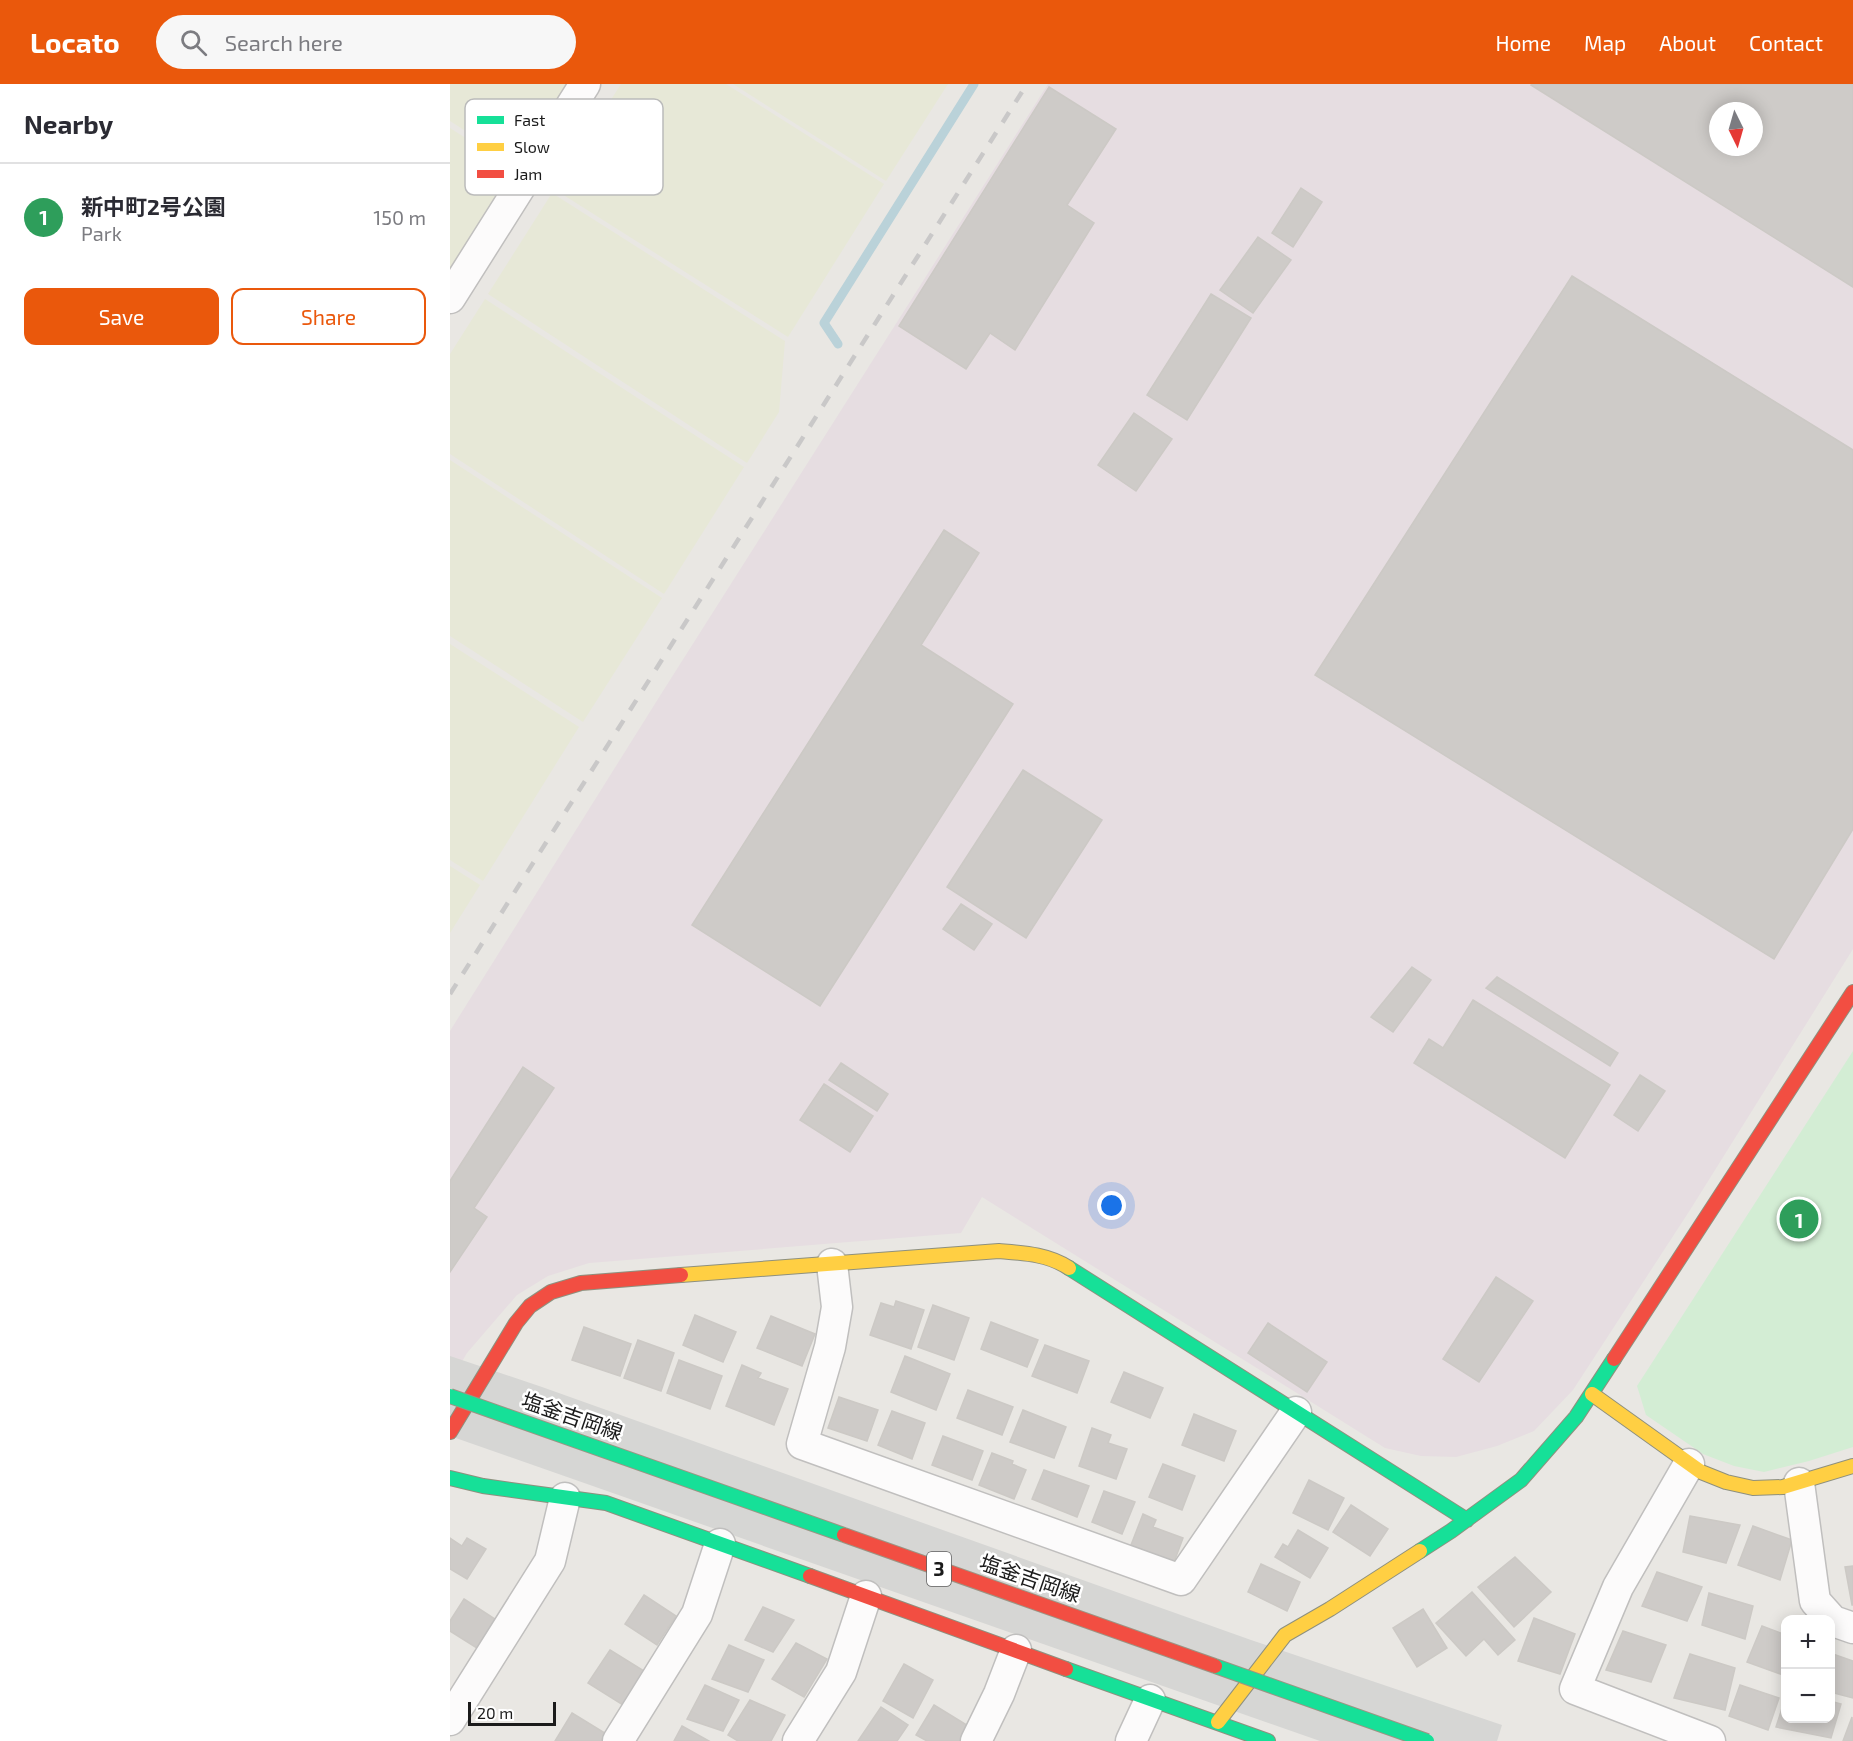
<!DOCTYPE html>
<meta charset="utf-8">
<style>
:root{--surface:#fff;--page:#f7f7f7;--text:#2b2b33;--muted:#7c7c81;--line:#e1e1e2;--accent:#ea580c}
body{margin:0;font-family:"Exo 2","Noto Sans JP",sans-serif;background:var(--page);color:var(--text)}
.controls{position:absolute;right:18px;bottom:18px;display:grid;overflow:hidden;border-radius:12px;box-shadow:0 3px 15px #0003}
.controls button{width:54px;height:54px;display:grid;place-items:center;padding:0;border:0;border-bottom:2px solid var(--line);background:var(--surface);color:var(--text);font:30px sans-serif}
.compass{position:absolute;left:1259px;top:18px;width:54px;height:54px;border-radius:50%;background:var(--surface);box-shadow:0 3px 15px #0003;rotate:175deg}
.scale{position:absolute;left:18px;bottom:15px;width:88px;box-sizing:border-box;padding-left:6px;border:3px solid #1b1b1b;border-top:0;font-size:16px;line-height:21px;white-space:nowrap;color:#1b1b1b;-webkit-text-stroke:4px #fff;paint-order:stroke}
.you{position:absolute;left:662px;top:1122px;width:21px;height:21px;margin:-15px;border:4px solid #fff;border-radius:50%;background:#1a73e8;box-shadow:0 0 0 9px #1a73e833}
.badge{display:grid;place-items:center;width:39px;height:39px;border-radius:50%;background:var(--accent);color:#fff;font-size:20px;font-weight:700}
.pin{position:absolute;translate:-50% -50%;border:3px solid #fff;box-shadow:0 2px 6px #0006}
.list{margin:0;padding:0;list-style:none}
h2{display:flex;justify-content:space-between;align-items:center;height:78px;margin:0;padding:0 24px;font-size:26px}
h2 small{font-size:20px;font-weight:400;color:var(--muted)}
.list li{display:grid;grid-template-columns:39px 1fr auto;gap:18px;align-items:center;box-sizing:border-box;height:108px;padding:0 24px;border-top:2px solid var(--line)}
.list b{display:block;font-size:22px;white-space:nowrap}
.list p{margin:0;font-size:20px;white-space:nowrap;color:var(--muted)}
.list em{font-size:20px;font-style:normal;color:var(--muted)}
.actions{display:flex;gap:12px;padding:18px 24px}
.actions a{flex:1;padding:14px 0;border:2px solid var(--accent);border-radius:12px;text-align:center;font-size:21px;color:var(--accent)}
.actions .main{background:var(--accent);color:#fff}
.icon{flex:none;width:33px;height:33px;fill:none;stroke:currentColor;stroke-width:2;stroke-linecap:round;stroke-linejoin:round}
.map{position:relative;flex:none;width:1403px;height:1657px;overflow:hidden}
header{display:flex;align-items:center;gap:36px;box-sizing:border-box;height:84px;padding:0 30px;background:var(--accent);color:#fff}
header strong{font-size:28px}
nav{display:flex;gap:33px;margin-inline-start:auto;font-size:21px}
.search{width:420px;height:54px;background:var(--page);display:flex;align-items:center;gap:15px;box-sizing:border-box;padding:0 21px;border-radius:33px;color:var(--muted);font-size:22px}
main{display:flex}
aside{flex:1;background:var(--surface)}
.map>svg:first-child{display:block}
.industrial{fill:#e6dde1;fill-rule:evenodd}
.farmland{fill:#e7e8d7}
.park{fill:#d3edd4}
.pier{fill:#d6d6d4}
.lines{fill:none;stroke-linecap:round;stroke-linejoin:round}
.stream{stroke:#bad2d9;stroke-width:9}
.building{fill:#cecbc8;stroke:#ccc9c5;stroke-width:1.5;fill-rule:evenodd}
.street-casing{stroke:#c0bfbe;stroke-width:33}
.fast-casing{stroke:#8e907e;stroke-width:16}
.slow-casing{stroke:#8e907e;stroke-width:16}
.jam-casing{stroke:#8e907e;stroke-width:16}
.street{stroke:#fcfbfb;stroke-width:30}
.fast{stroke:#16e098;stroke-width:14}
.slow{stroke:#ffcf43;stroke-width:14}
.jam{stroke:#f24e42;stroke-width:14}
.rail{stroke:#c9c8c8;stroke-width:4.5;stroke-dasharray:12 12;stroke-linecap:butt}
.fast-bridge-casing{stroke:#9c9483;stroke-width:16;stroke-linecap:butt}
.jam-bridge-casing{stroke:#9c9483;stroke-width:16;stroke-linecap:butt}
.fast-bridge{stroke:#16e098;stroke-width:14}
.jam-bridge{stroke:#f24e42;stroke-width:14}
.labels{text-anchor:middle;stroke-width:5;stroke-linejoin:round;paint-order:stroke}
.shield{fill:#fff;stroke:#5f5f5f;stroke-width:1.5}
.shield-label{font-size:20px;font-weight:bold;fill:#1b1b1b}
.street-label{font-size:21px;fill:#1b1b1b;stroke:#fff}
.key{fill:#fff;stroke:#bbb;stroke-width:1.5}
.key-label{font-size:16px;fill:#1b1b1b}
</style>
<header>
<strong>Locato</strong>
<div class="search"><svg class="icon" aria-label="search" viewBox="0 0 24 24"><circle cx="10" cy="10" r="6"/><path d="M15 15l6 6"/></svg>Search here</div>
<nav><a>Home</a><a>Map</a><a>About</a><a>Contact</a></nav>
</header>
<main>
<aside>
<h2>Nearby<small></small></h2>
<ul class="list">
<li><span class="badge" style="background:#2e9e5b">1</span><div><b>新中町2号公園</b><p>Park</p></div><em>150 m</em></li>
</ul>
<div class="actions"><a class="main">Save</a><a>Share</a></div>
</aside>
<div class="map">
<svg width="1403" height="1657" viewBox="0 0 1403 1657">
<rect width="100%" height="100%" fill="#e9e7e3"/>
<path class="industrial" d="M598 0H1403V865L1240 1126 1123 1306 1084 1347 1047 1362 1006 1373 971 1372 935 1364 532 1113 511 1149 139 1179 98 1192 67 1211 17 1269 0 1298V947L213 607ZM1268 27H1304V63H1268Z"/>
<path class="farmland" d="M0 0H124L79 71 70 66 64 78 0 37Z
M171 0H276L434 100 338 253 104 105Z
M283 0H498L436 97Z
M0 44 69 88 0 196Z
M102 109 335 257 329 328 297 379 38 210Z
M35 215 294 383 214 510 0 370V270Z
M0 376 212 514 133 638 0 552Z
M0 560 129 643 33 797 0 776Z
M0 782 30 801 0 849Z"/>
<path class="park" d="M1403 967V1363L1359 1377 1314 1388 1284 1382 1253 1370 1196 1331 1187 1302Z"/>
<path class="pier" d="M0 1272 92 1303 801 1556 1052 1641 1048 1654 1047 1657H870L0 1352Z"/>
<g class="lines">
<path class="stream" d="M388 260 374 239 524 0"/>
</g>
<path class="building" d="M1082 0H1403V203L1081 1ZM1268 27H1304V63H1268Z
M599 3 666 45 617 121 644 139 565 266 540 249 516 285 449 242Z
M851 104 872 118 843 163 822 149Z
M808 153 841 176 803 229 770 206Z
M1122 192 1403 366V745L1324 875 865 591Z
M761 210 801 234 737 336 697 311Z
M684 329 722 355 686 407 648 381Z
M494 446 529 469 471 561 563 620 370 922 242 841Z
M573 686 652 736 576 854 497 803Z
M511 820 542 840 524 866 493 845Z
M962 883 981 896 943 948 921 933Z
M1047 893 1168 969 1160 982 1036 904Z
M1023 916 1160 1001 1115 1074 964 979 979 955 993 964Z
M391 979 438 1010 427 1027 379 996Z
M73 983 104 1004 24 1124 37 1133 0 1188V1097Z
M1190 991 1215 1007 1188 1047 1164 1031Z
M374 1000 423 1032 400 1068 350 1036Z
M1046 1193 1083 1217 1029 1298 993 1275Z
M446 1217 474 1226 461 1265 420 1251 431 1219 444 1223Z
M483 1221 519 1234 504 1276 468 1263Z
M245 1231 286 1248 273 1278 233 1261Z
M321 1232 365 1250 352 1282 307 1264Z
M541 1238 588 1256 577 1283 531 1265Z
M818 1239 877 1278 857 1308 798 1269Z
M134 1243 181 1260 170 1292 122 1276Z
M188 1256 224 1269 211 1307 174 1294Z
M595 1261 639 1277 627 1309 582 1292Z
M455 1272 500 1290 486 1326 441 1308Z
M229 1276 272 1292 260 1325 217 1309Z
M292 1281 311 1289 308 1294 338 1305 324 1341 276 1322Z
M674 1288 713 1304 700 1334 661 1318Z
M518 1306 563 1323 552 1351 507 1334Z
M389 1313 428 1326 417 1357 378 1344Z
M573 1326 616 1343 604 1374 560 1358Z
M442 1327 475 1339 462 1375 428 1361Z
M744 1330 786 1347 774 1377 732 1361Z
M642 1344 661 1351 658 1359 677 1365 666 1395 629 1382Z
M493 1352 533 1367 522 1396 482 1381Z
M542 1369 563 1377 562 1380 576 1386 564 1415 529 1401Z
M713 1380 745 1392 732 1426 699 1413Z
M594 1386 639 1402 627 1433 582 1415Z
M859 1396 894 1414 878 1446 843 1429Z
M654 1407 685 1418 672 1450 642 1438Z
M901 1421 938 1445 920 1472 883 1448Z
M693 1430 706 1436 703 1443 733 1454 724 1478 681 1461Z
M1240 1432 1290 1441 1276 1479 1233 1468Z
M1303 1442 1342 1456 1330 1496 1288 1481Z
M848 1446 878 1464 860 1494 825 1473 833 1460 838 1463Z
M0 1454 12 1462 17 1454 36 1465 17 1495 0 1485Z
M1065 1473 1101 1508 1064 1543 1028 1503Z
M811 1480 850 1498 837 1527 798 1508Z
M1403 1482V1521H1402L1395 1483Z
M1207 1488 1252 1503 1237 1537 1192 1522Z
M1022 1508 1065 1556 1048 1571 1034 1555 1016 1572 986 1539Z
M1259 1509 1303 1522 1295 1555 1252 1541Z
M194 1511 226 1532 207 1561 175 1540Z
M14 1515 48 1537 30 1566 0 1547V1537Z
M313 1523 344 1536 323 1568 295 1556Z
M973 1525 997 1564 967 1583 943 1544Z
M1084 1534 1125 1550 1110 1590 1068 1577Z
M1312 1542 1336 1551V1592L1297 1578Z
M1173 1547 1216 1561 1201 1598 1156 1586Z
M346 1559 377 1575 354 1613 322 1595Z
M279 1561 314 1576 298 1608 262 1595Z
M160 1566 194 1587 173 1621 138 1599Z
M1380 1569 1403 1577V1614L1380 1608Z
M1240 1570 1285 1584 1275 1626 1224 1614Z
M454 1580 483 1596 463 1634 433 1617Z
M255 1601 289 1616 273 1647 237 1635Z
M1290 1601 1329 1614 1318 1646 1279 1632Z
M1336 1612V1634H1380V1617L1391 1620 1381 1654 1326 1643Z
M300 1616 335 1631 321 1657H288L278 1651Z
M484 1621 520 1643 511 1657H477L466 1651Z
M431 1623 458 1641 447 1657H408Z
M122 1629 158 1651 154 1657H105Z
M1402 1633 1403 1657H1393Z
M232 1642 259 1657H224Z"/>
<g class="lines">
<g class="street-casing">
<path id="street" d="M0 214 135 0
M382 1180 387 1223 380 1263 352 1360 731 1496 846 1328
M1239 1380 1168 1503 1125 1605 1260 1657
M1349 1399 1365 1517 1383 1537 1403 1544
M0 1636 100 1477 115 1414
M168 1657 247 1530 270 1460
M348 1657 391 1588 416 1512
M526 1657 549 1610 566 1566
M681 1657 700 1616"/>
</g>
<g class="fast-casing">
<path id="fast" d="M619 1184 1017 1436
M0 1394 33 1402 156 1419 360 1492
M970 1467 1001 1447 1071 1396 1126 1333 1164 1275
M616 1585 818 1657"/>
</g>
<g class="slow-casing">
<path id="slow" d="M231 1191 549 1167C573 1169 598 1170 619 1184
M1142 1310 1251 1388 1276 1398 1303 1404 1333 1403 1403 1382
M768 1638 835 1551 880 1525 970 1467"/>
</g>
<g class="jam-casing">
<path id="jam" d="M1164 1275 1403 908
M0 1348 66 1239 80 1222 101 1208 131 1199 231 1191
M360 1492 616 1585"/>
</g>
<use href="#street" class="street"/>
<use href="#fast" class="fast"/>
<use href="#slow" class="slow"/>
<use href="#jam" class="jam"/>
<path class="rail" d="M0 910 577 0"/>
<g class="fast-bridge-casing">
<path id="fast-bridge" d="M0 1312 394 1451
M765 1582 977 1657"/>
</g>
<g class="jam-bridge-casing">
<path id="jam-bridge" d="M394 1451 765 1582"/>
</g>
<use href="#fast-bridge" class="fast-bridge"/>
<use href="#jam-bridge" class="jam-bridge"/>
</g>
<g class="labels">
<rect class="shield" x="477" y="1468" width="24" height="34" rx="4.5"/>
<g class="shield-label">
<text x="489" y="1492">3</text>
</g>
<g class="street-label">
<text transform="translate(122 1333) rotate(19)" y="7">塩釜吉岡線</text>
<text transform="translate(580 1495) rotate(19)" y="7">塩釜吉岡線</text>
</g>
</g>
<rect x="15" y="15" width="198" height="96" rx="9" class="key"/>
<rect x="27" y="32" width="27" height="8" fill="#16e098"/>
<rect x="27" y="59" width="27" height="8" fill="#ffcf43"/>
<rect x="27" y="86" width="27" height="8" fill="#f24e42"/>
<g class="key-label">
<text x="64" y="42">Fast</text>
<text x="64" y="69">Slow</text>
<text x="64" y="96">Jam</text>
</g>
</svg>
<div class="controls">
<button>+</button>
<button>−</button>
</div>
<svg class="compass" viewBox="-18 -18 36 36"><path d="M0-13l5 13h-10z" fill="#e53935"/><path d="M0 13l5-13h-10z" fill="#7c7c81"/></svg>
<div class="scale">20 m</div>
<div class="you"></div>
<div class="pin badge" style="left:1349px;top:1135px;background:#2e9e5b">1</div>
</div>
</main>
